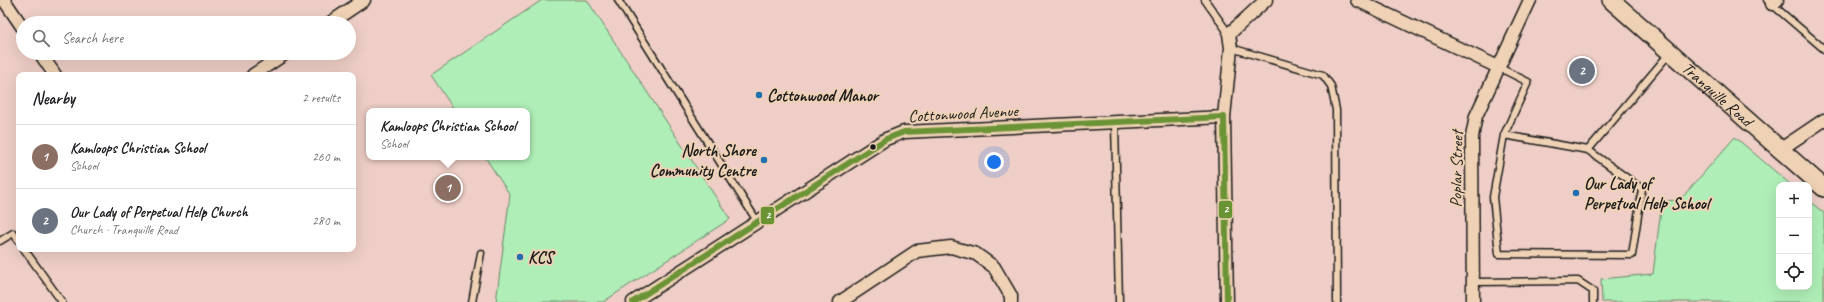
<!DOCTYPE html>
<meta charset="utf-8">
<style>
:root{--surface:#fff;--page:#f2f2f2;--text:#202124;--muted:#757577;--line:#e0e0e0;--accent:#1f6fb2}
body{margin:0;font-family:Caveat,sans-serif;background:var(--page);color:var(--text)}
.controls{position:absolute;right:12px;bottom:12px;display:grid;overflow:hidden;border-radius:8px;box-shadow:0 4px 16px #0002}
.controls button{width:36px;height:36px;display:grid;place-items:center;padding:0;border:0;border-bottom:1px solid var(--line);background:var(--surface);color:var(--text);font:20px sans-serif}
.you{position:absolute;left:994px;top:162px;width:14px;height:14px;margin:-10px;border:3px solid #fff;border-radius:50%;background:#1a73e8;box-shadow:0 0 0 6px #1a73e833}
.badge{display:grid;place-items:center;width:26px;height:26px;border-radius:50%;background:var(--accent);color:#fff;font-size:13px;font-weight:700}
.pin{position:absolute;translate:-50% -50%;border:2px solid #fff;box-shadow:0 1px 4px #0006}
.popup{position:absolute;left:366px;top:108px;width:164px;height:52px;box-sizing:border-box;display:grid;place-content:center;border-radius:8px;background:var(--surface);filter:drop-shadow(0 1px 3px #0005);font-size:13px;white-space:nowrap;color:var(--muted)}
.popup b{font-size:15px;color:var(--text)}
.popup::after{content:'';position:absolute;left:50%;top:100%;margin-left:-8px;border:8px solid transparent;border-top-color:var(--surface)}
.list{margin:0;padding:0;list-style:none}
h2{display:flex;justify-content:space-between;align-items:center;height:52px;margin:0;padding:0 16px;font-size:17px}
h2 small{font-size:13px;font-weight:400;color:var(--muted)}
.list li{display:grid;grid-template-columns:26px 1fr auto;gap:12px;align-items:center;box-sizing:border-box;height:64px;padding:0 16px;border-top:1px solid var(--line)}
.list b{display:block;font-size:15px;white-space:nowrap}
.list p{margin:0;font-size:13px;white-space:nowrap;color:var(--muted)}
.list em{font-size:13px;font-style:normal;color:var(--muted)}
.icon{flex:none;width:22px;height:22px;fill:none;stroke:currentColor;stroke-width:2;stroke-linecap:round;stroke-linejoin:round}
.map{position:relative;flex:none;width:1824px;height:302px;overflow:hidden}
.search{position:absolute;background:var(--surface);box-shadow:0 4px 16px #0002;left:16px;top:16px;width:340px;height:44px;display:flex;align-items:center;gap:10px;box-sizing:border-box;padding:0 14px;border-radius:22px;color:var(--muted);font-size:15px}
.panel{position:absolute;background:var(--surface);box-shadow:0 4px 16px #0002;left:16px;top:72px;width:340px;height:180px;border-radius:8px}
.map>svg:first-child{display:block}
.green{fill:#afefb7;stroke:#66866a}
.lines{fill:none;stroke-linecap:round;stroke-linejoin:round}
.lane-casing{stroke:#1c1c1c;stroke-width:9}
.street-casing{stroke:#1c1c1c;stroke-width:15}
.secondary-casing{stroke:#1c1c1c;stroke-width:20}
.lane{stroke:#efd2b5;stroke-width:6}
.street{stroke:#efd2b5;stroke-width:12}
.secondary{stroke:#efd2b5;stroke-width:17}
.bus-1-casing{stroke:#efd2b5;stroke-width:9}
.bus-1{stroke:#6a9334;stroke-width:6}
.poi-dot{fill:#1f6fb2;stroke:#efd2b5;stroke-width:1.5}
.bus-dot{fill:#1c1c1c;stroke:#efd2b5;stroke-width:1.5}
.labels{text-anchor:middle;stroke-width:4;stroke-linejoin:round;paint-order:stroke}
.street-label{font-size:17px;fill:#1c1c1c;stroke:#efd2b5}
.poi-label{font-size:17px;font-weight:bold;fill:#1c1c1c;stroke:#efd2b5;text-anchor:start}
.line-badge{stroke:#efd2b5;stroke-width:1.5}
.badge-label{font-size:11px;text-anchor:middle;font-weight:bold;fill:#fff}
</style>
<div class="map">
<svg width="1824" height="302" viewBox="0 0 1824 302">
<rect width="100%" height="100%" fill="#eecec6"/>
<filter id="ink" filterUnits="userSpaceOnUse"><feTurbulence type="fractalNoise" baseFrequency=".025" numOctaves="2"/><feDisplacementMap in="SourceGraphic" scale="8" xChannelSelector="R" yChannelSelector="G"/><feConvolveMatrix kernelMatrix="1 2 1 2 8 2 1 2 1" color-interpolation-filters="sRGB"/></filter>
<g filter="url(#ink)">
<path class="green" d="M542 0H587L730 219 603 302H496L510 195 485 157H527V111H455L431 75Z
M1735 137 1791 185H1779V287H1809V201L1824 213V302H1602L1601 279 1653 274 1662 201 1680 200Z"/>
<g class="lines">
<g class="lane-casing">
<path id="lane" d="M618 0 757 221
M1205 0 1229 34
M1767 0 1824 49
M1231 48 1323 75 1331 86 1336 110 1337 302
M1498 67 1528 82 1504 135
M1115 122 1119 302
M1504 135 1588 150 1642 189 1632 255 1499 254 1493 197Z
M1588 150 1669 54
M0 241 13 233 19 241
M24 249 62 302
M1473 282 1578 281 1593 291V302
M472 302 481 253"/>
</g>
<g class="street-casing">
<path id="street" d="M4 0 23 28
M1357 0 1498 67
M1772 4 1777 0
M330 23 364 0
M40 53 55 75
M253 75 286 53
M1781 149 1824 120
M633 302 886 139 904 132 1224 117
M840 302 917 251 951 247 976 254 994 267 1011 296V302
M1227 302 1224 117 1231 48 1229 34 1266 0
M1473 302 1472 137 1476 116 1530 0"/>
</g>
<g class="secondary-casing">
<g id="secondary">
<path id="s1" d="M1611 0 1824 188"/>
</g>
</g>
<use href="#lane" class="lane"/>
<use href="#street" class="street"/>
<use href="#secondary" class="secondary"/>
<g class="bus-1-casing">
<path id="bus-1" d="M1224 117 1227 302
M633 302 886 139 904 132 1224 117"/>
</g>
<use href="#bus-1" class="bus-1"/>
</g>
</g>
<g class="poi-dot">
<circle cx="759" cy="95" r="4"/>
<circle cx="764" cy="160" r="4"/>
<circle cx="1576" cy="193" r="4"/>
<circle cx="520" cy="257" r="4"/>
</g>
<circle class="bus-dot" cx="873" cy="147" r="3.5"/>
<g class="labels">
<g class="street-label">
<text dy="6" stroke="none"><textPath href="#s1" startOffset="142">Tranquille Road</textPath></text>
<text transform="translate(963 113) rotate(-3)" y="6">Cottonwood Avenue</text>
<text transform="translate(1456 169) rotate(-89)" y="6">Poplar Street</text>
</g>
<g class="poi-label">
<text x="767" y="101">Cottonwood Manor</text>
<text x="756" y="156" text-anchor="end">North Shore<tspan x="756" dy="20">Community Centre</tspan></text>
<text x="1584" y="189">Our Lady of<tspan x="1584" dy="20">Perpetual Help School</tspan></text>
<text x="528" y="263">KCS</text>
</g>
</g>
<g class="line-badge">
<rect x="1218" y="200" width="15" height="19" rx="4" fill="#6a9334"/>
<rect x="760" y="206" width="15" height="19" rx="4" fill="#6a9334"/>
</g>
<g class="badge-label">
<text x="1226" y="213">2</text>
<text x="768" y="219">2</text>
</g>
</svg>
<div class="controls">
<button>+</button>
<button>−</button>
<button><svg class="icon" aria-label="locate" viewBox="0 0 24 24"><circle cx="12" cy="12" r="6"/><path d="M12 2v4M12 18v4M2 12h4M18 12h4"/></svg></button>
</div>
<div class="you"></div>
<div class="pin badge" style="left:448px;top:188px;background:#8d6e63">1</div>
<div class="popup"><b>Kamloops Christian School</b>School</div>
<div class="pin badge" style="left:1582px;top:71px;background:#6b7280">2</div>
<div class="search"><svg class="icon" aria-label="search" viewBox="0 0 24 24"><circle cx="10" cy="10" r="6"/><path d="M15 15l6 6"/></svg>Search here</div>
<section class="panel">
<h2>Nearby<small>2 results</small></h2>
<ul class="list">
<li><span class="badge" style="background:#8d6e63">1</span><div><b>Kamloops Christian School</b><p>School</p></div><em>260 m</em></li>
<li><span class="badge" style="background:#6b7280">2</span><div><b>Our Lady of Perpetual Help Church</b><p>Church · Tranquille Road</p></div><em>280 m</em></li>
</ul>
</section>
</div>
